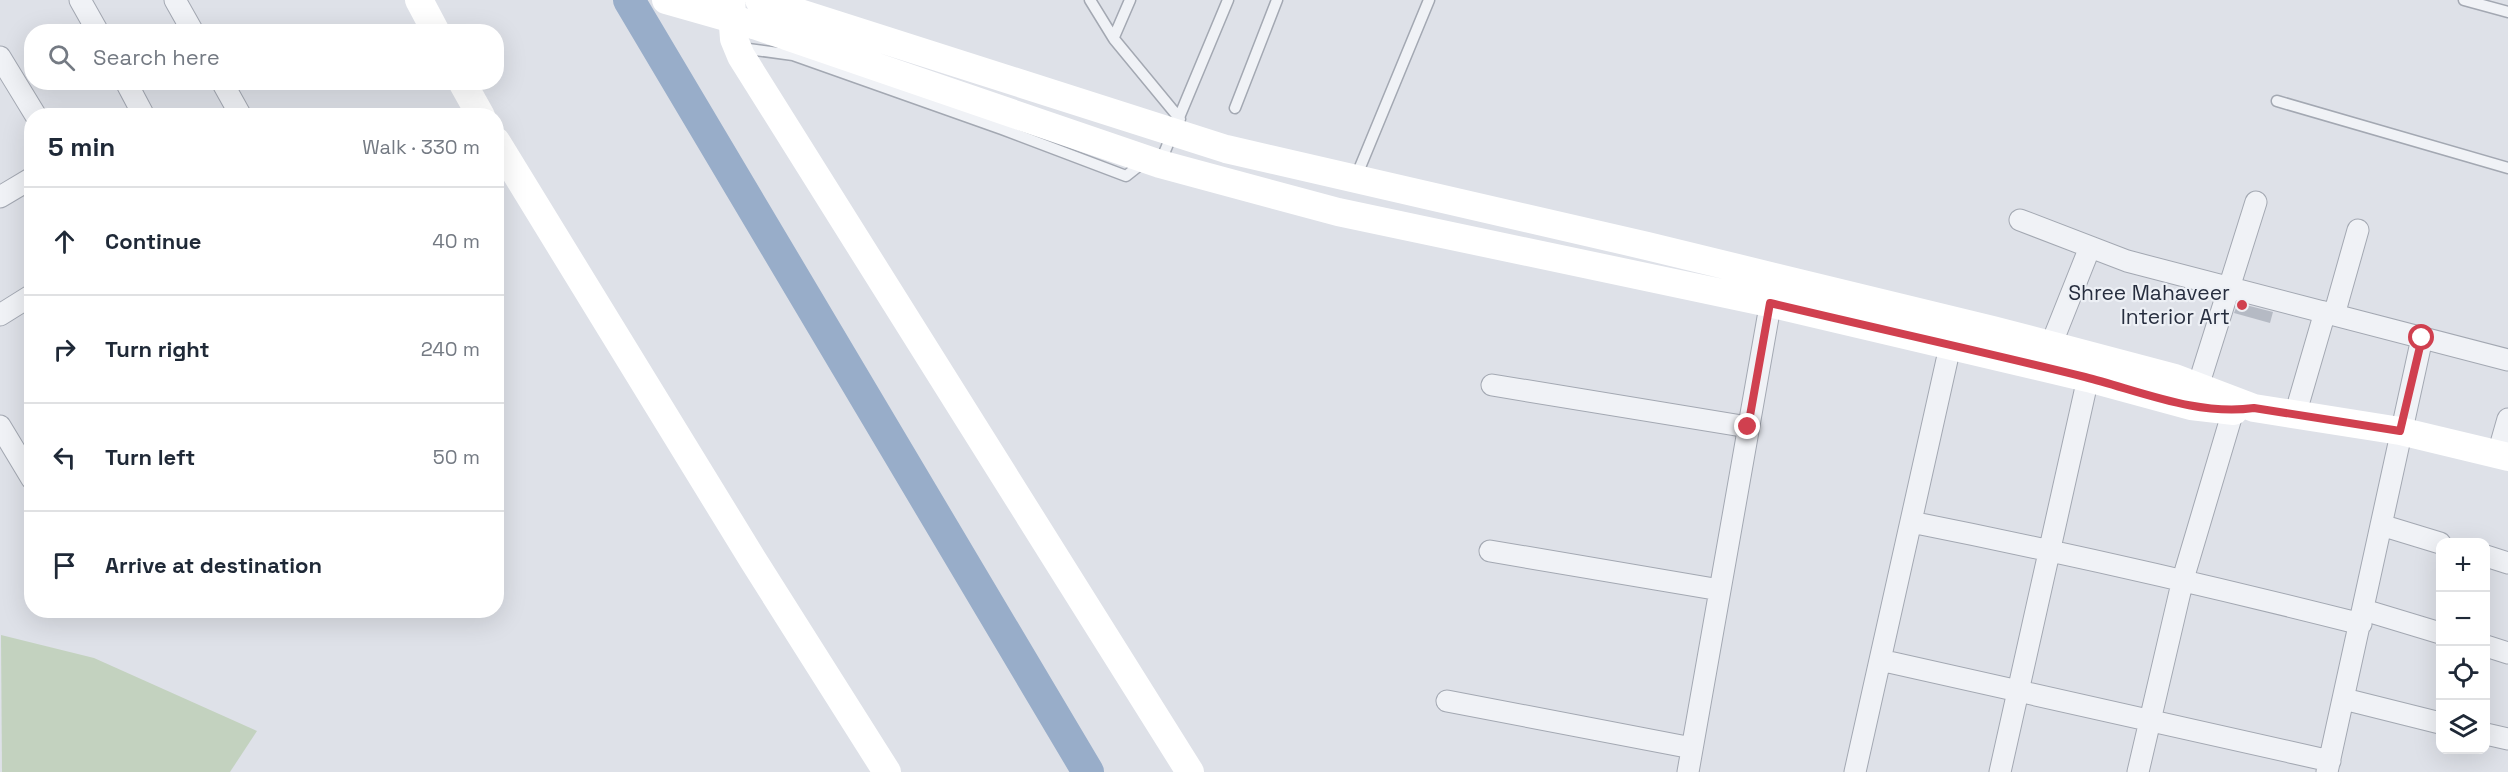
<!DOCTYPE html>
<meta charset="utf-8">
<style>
:root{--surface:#fff;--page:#f2f2f3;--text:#1f2937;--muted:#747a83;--line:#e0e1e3}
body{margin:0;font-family:"Space Grotesk",sans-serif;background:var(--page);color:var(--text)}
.controls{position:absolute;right:18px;bottom:18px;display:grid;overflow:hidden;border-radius:12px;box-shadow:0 6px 24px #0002}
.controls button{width:54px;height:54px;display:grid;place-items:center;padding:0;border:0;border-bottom:2px solid var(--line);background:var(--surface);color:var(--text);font:30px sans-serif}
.stop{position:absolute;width:18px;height:18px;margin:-14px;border:4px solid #d0404f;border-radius:50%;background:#fff}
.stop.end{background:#d0404f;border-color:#fff;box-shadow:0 2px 6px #0008}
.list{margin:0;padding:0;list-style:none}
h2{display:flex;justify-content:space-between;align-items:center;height:78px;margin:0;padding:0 24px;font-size:26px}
h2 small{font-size:20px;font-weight:400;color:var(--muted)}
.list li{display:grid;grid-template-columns:39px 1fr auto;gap:18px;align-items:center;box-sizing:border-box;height:108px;padding:0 24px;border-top:2px solid var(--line)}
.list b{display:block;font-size:22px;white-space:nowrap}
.list em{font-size:20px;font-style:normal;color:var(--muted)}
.icon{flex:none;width:33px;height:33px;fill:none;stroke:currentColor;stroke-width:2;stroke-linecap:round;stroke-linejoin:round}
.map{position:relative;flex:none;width:2508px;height:772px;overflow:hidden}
.search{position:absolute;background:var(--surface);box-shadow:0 6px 24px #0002;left:24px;top:24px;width:480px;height:66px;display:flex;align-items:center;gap:15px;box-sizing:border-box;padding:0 21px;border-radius:24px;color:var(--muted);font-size:22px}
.panel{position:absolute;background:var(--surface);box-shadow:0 6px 24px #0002;left:24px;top:108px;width:480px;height:510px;border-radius:24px}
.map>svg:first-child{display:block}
.green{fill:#c3d2bf}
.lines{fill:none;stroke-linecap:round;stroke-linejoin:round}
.river{stroke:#98adc9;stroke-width:32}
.building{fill:#b5bac4}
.lane-casing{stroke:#a3a8b2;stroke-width:13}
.street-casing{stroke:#a3a8b2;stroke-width:23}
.lane{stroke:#f0f2f6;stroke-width:10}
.street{stroke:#f0f2f6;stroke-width:21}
.secondary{stroke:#fff;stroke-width:28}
.secondary-bridge{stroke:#fff;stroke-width:28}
.route{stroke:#d0404f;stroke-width:8}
.poi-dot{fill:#d0404f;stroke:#edf0f5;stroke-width:2}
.labels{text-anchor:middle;stroke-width:4.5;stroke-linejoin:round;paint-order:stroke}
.poi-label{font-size:21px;fill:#272e3f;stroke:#edf0f5;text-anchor:end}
</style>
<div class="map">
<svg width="2508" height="772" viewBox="0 0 2508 772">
<rect width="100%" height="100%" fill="#dee1e8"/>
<path class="green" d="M1 635 94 658 257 731 230 772H2Z"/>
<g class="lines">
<path class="river" d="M629 0 1088 772"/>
</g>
<path class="building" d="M2238 303 2273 312 2270 323 2234 313Z"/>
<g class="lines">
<g class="lane-casing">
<path id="lane" d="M1090 0 1114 39 1180 119
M2464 0 2508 12
M1114 37 1130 0
M741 48 793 55 1002 129 1126 176 1145 161
M2277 101 2508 168
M1235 108 1277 0
M1160 163 1228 0
M1356 177 1429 0"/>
</g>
<g class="street-casing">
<path id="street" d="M80 0 98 32
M175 0 193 32
M0 57 36 116
M126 82 144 116
M222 82 241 116
M0 197 32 178
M2020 220 2127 261 2508 360
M0 315 32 295
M2334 315 2358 230
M2051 345 2090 247
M1492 385 1748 427
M2194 399 2256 202
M2295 415 2325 312
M0 426 32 479
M2498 454 2508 419
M1911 522C2062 552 2211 586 2361 624
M2381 525 2440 543
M1490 551 1720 590
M2486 556 2508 563
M2364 610 2440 633
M2486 646 2508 653
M1880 660 2330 761
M2344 699 2440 723
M1447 701 1692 748
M2486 734 2508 739
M1688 772 1773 289
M1855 772 1953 333
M2000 772 2088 378
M2138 772 2183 579 2233 411
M2327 772 2422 338"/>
</g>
<use href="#lane" class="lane"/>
<use href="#street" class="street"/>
<path class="secondary" d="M419 0 436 32
M731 0 734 39 741 56 1190 772
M759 0 1226 149 1647 246 1993 330 2175 378 2254 408 2400 431 2508 457
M754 25 1160 164 1338 212 1769 303 2088 378 2191 406 2234 411
M462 82 481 116
M496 141 753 560 887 772"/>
<path class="secondary-bridge" d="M666 0 754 25"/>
</g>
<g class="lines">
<path class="route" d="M1748 427 1770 303C1875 328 1980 351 2085 377 2140 391 2197 416 2254 408L2400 431 2422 338"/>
</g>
<circle class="poi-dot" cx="2242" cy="305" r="6"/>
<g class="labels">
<g class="poi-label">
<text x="2230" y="300">Shree Mahaveer<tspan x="2230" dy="24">Interior Art</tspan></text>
</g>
</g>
</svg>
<div class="controls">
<button>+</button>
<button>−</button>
<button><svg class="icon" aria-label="locate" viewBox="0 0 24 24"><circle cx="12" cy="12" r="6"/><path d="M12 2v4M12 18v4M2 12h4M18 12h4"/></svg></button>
<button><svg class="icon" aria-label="layers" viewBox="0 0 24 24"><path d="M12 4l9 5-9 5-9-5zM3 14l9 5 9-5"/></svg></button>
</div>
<div class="stop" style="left:2422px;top:338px"></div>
<div class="stop end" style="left:1748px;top:427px"></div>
<div class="search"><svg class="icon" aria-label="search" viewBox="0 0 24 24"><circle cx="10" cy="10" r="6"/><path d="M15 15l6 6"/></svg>Search here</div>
<section class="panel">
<h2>5 min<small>Walk · 330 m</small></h2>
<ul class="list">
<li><svg class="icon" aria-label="ahead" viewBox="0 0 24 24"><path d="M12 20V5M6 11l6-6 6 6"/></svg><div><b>Continue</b></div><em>40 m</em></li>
<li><svg class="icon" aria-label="right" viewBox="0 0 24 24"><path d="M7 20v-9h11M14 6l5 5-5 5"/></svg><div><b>Turn right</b></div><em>240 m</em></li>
<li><svg class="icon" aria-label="left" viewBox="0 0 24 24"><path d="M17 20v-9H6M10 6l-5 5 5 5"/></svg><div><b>Turn left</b></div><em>50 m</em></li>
<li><svg class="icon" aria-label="arrive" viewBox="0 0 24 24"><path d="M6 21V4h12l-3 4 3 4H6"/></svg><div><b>Arrive at destination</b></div></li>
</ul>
</section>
</div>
